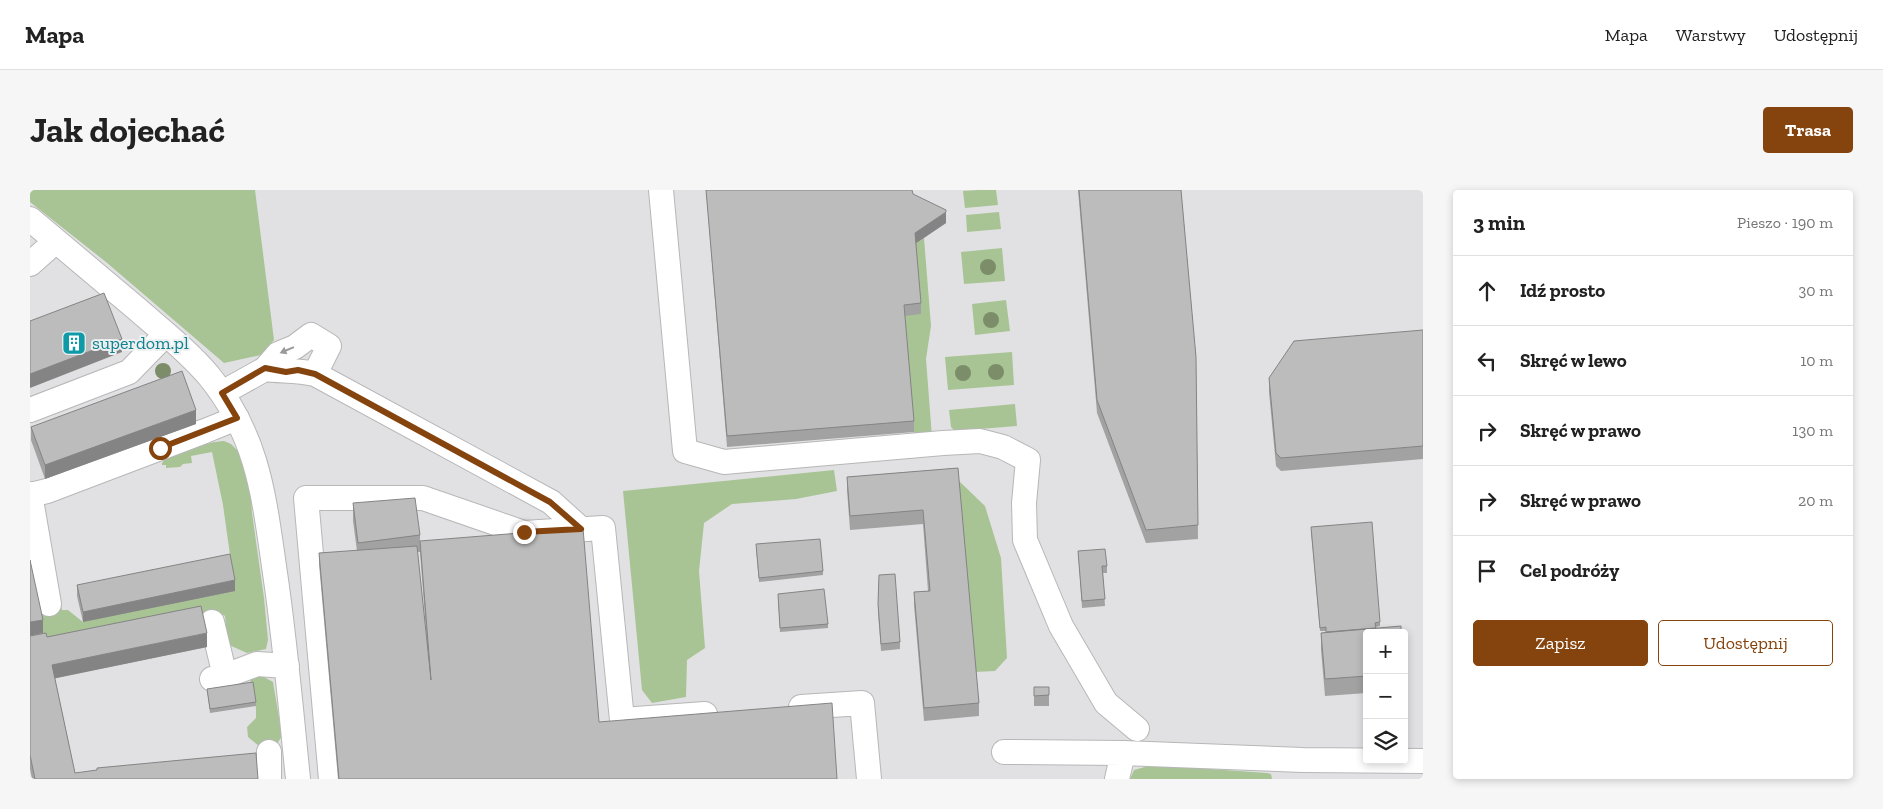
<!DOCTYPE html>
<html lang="pl">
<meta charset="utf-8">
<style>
:root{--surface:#fff;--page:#f6f6f6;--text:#222;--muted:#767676;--line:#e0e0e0;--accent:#85440d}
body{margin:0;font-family:"Zilla Slab",serif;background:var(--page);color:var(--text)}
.controls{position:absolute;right:15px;bottom:15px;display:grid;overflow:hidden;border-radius:5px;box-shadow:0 2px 8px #0003}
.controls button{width:45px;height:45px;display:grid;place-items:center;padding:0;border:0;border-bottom:1px solid var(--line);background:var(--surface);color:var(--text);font:25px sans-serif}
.stop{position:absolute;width:15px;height:15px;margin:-11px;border:4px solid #85440d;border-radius:50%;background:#fff}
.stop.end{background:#85440d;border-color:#fff;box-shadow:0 1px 5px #0008}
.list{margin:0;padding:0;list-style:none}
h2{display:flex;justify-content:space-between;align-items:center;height:65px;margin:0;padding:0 20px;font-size:21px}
h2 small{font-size:16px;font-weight:400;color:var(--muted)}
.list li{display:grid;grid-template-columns:32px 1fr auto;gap:15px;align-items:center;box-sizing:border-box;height:70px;padding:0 20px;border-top:1px solid var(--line)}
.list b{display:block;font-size:19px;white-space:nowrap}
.list em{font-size:16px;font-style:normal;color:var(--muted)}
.actions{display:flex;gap:10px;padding:15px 20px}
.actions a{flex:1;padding:11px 0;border:1px solid var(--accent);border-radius:5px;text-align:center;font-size:18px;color:var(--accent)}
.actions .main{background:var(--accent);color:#fff}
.icon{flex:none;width:28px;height:28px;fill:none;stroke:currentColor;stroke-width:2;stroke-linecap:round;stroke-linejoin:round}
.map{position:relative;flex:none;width:1393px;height:589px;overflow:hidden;border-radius:5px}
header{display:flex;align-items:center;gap:30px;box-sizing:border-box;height:70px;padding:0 25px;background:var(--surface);border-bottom:1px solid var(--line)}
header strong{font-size:24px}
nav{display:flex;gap:28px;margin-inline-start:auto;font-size:18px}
.intro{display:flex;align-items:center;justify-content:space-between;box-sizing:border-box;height:120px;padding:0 30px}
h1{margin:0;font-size:35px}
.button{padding:12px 22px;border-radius:5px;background:var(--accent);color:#fff;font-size:18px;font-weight:700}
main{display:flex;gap:30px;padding:0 30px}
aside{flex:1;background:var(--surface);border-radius:5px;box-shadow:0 2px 8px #0003}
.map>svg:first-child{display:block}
.green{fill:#a8c494}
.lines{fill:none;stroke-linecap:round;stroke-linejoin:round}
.minor-casing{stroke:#b7b7b8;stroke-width:26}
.minor{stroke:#fff;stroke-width:24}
.tree{fill:#7c8d69}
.wall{fill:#a2a2a3;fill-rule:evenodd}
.shaded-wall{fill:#848484}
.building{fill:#bcbcbd;stroke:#848484}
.oneway{fill:#9a9a9b}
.route{stroke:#85440d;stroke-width:6}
.labels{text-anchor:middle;stroke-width:4;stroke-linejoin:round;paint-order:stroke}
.culture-label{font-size:18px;fill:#0d838f;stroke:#eeeff0;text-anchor:start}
</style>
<header>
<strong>Mapa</strong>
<nav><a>Mapa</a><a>Warstwy</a><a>Udostępnij</a></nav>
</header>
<div class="intro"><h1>Jak dojechać</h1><a class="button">Trasa</a></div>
<main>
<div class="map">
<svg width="1393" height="589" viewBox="0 0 1393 589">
<rect width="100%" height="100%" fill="#e1e1e3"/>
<path class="green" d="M0 0H225L244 150 231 165 194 173 76 72 0 12Z
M948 0H966L968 15 935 18 933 1Z
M969 22 971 39 937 42 936 25Z
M894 48 901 136 896 169 902 247 884 248 874 126 885 54Z
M972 58 975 91 934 94 931 62Z
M976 110 980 141 945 145 942 114Z
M982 162 984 195 918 200 915 167Z
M985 214 987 236 925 241 921 237 919 220Z
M194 251 201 254 212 265 220 294 222 323 234 408 238 450 236 459 217 463 199 455 197 451 195 426 191 424 0 459V446L12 443 6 414 30 410 32 420H38L53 432 201 372 193 315 182 262 161 266 162 273 153 274 150 277 136 278V275H132V273C140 261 179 252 194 251Z
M804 280 807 301 766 309 702 314 674 333 669 381 675 458 657 470 656 507 622 513 612 500 593 301Z
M929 291 955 316 971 368 977 468 965 481 944 482Z
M221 486 234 487 243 492 252 546 245 557 229 556 218 547 217 537 226 528C226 514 226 500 219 488Z
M1122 575 1237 583 1241 584 1242 589H1100L1104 580Z"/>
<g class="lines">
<g class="minor-casing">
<path id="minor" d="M631 0 655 261 694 272 913 253 950 251 973 257 998 270 994 313 995 350 1031 436 1076 513 1107 539
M0 29C36 59 71 89 107 119 131 140 158 161 179 186 229 247 234 308 245 383 255 451 261 520 268 589
M0 74 26 51
M235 179C252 181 268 180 285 184
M192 203 235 179 248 164 265 157 281 145 299 156 285 184 521 312 551 339
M0 220 99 182 136 144
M0 304 19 414
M0 305 17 301 175 241 207 228
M182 432 195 486
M182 489 195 486 227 474 257 476
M771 517 832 513 839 589
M239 562V589
M974 562 1093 563 1273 570 1393 571
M301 589 276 308H393L494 343 573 338 592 530 675 524
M1087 589 1093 563"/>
</g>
<use href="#minor" class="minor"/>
</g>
<g class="tree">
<circle cx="958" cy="77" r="8"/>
<circle cx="961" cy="130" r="8"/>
<circle cx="133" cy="181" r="8"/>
<circle cx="966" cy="182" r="8"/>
<circle cx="933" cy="183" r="8"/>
</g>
<path class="wall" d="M676 0H882L883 4 916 33 886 53 891 113V124L875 126 884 231V242L697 257Z
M1048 0H1151L1166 167 1168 349 1116 353 1067 223Z
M1393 140V269L1251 281 1246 276 1239 202V188Z
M166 234 15 289 1 250V237Z
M928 278 949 513V526L894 531 884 415V402L898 401 893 334 820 340 817 300V287Z
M323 313 390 345V351L569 532 807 589H308L289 374V363L327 361 323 331ZM387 362H390L397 453Z
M1281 341 1350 432V436L1345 437 1337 443V503L1295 506 1291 460V443L1296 442V441H1290Z
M726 358 793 381V385L729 392Z
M1048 361 1077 376V383H1073L1075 416 1052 418Z
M849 385 870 452V459L851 461 848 422Z
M47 395 205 401 53 432 47 406Z
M748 408 798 434V438L750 442Z
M0 446 177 457 25 488 45 583 228 589H2L0 579Z
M1004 497H1019V516H1004Z
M177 499 226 512V516L180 523Z"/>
<path class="shaded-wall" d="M916 22V33L885 54V43Z
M92 149V162L0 198V184Z
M166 220V234L15 289V275Z
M205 390V401L53 432V422Z
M13 430V443L0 446V432Z
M177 443V457L22 489V475Z"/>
<path class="building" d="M676 0H882L883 4 916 20V22L885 43 891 113 874 115 884 231 697 246Z
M1049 0H1151L1166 167 1168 335 1116 340 1067 210Z
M74 103 92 149 0 184V131Z
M1393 140V256L1251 268 1246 263 1239 188 1264 151Z
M152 181 166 220 15 275 1 237Z
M928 278 949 513 894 518 884 402 900 401 893 320 820 326 817 287Z
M385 308 390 345 328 353 323 313Z
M1342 332 1350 432 1345 433 1346 438 1296 442V437L1290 438 1281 337Z
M553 338 569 532 802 513 807 589H309L289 363 387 356 401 490 390 351Z
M790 349 793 381 729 388 726 354Z
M1075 359 1077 376H1072L1075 409 1052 411 1048 361Z
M200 364 205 390 53 422 47 395Z
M0 370 13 430 0 432Z
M865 384 870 452 851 454 848 414 849 385Z
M794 399 798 434 750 438 748 404Z
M171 416 177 443 22 475 45 583 67 580V578L226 563 228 589H5L0 565V446L16 443 17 447Z
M1371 436V443H1337V486L1295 489 1291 443Z
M223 492 226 512 180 519 177 499Z
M1004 497H1019V505L1004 506Z"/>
<defs><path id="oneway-solid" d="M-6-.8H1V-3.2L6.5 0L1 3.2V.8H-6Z" transform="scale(1.25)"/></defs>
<use class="oneway" href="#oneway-solid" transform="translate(257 160) rotate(157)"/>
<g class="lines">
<path class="route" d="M130 258 207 228 192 203 235 178 256 182 268 180 285 184 520 312 551 339 494 342"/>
</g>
<defs>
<g id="building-square" transform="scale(1.25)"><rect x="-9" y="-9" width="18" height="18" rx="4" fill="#0f9aa8" stroke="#eeeff0"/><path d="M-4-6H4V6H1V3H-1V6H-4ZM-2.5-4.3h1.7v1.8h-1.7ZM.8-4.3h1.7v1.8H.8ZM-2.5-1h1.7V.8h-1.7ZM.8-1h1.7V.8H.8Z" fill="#fff"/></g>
</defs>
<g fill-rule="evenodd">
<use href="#building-square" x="44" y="153"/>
</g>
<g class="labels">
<g class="culture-label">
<text x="62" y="159">superdom.pl</text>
</g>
</g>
</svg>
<div class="controls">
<button>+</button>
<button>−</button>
<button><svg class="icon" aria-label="layers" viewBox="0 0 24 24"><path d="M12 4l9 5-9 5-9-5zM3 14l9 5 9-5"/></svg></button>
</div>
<div class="stop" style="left:130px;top:258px"></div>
<div class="stop end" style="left:494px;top:342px"></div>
</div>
<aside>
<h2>3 min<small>Pieszo · 190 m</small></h2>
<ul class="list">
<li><svg class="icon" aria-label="ahead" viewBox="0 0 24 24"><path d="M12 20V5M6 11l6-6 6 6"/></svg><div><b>Idź prosto</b></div><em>30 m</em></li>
<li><svg class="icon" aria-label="left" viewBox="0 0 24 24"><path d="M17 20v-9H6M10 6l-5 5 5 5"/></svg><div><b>Skręć w lewo</b></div><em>10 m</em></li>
<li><svg class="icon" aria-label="right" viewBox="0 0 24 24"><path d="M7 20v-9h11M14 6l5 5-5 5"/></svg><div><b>Skręć w prawo</b></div><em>130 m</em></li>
<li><svg class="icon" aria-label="right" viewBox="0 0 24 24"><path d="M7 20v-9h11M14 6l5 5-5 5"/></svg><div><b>Skręć w prawo</b></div><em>20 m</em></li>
<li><svg class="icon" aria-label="arrive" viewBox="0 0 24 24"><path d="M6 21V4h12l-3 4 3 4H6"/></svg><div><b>Cel podróży</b></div></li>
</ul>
<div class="actions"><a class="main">Zapisz</a><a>Udostępnij</a></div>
</aside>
</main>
